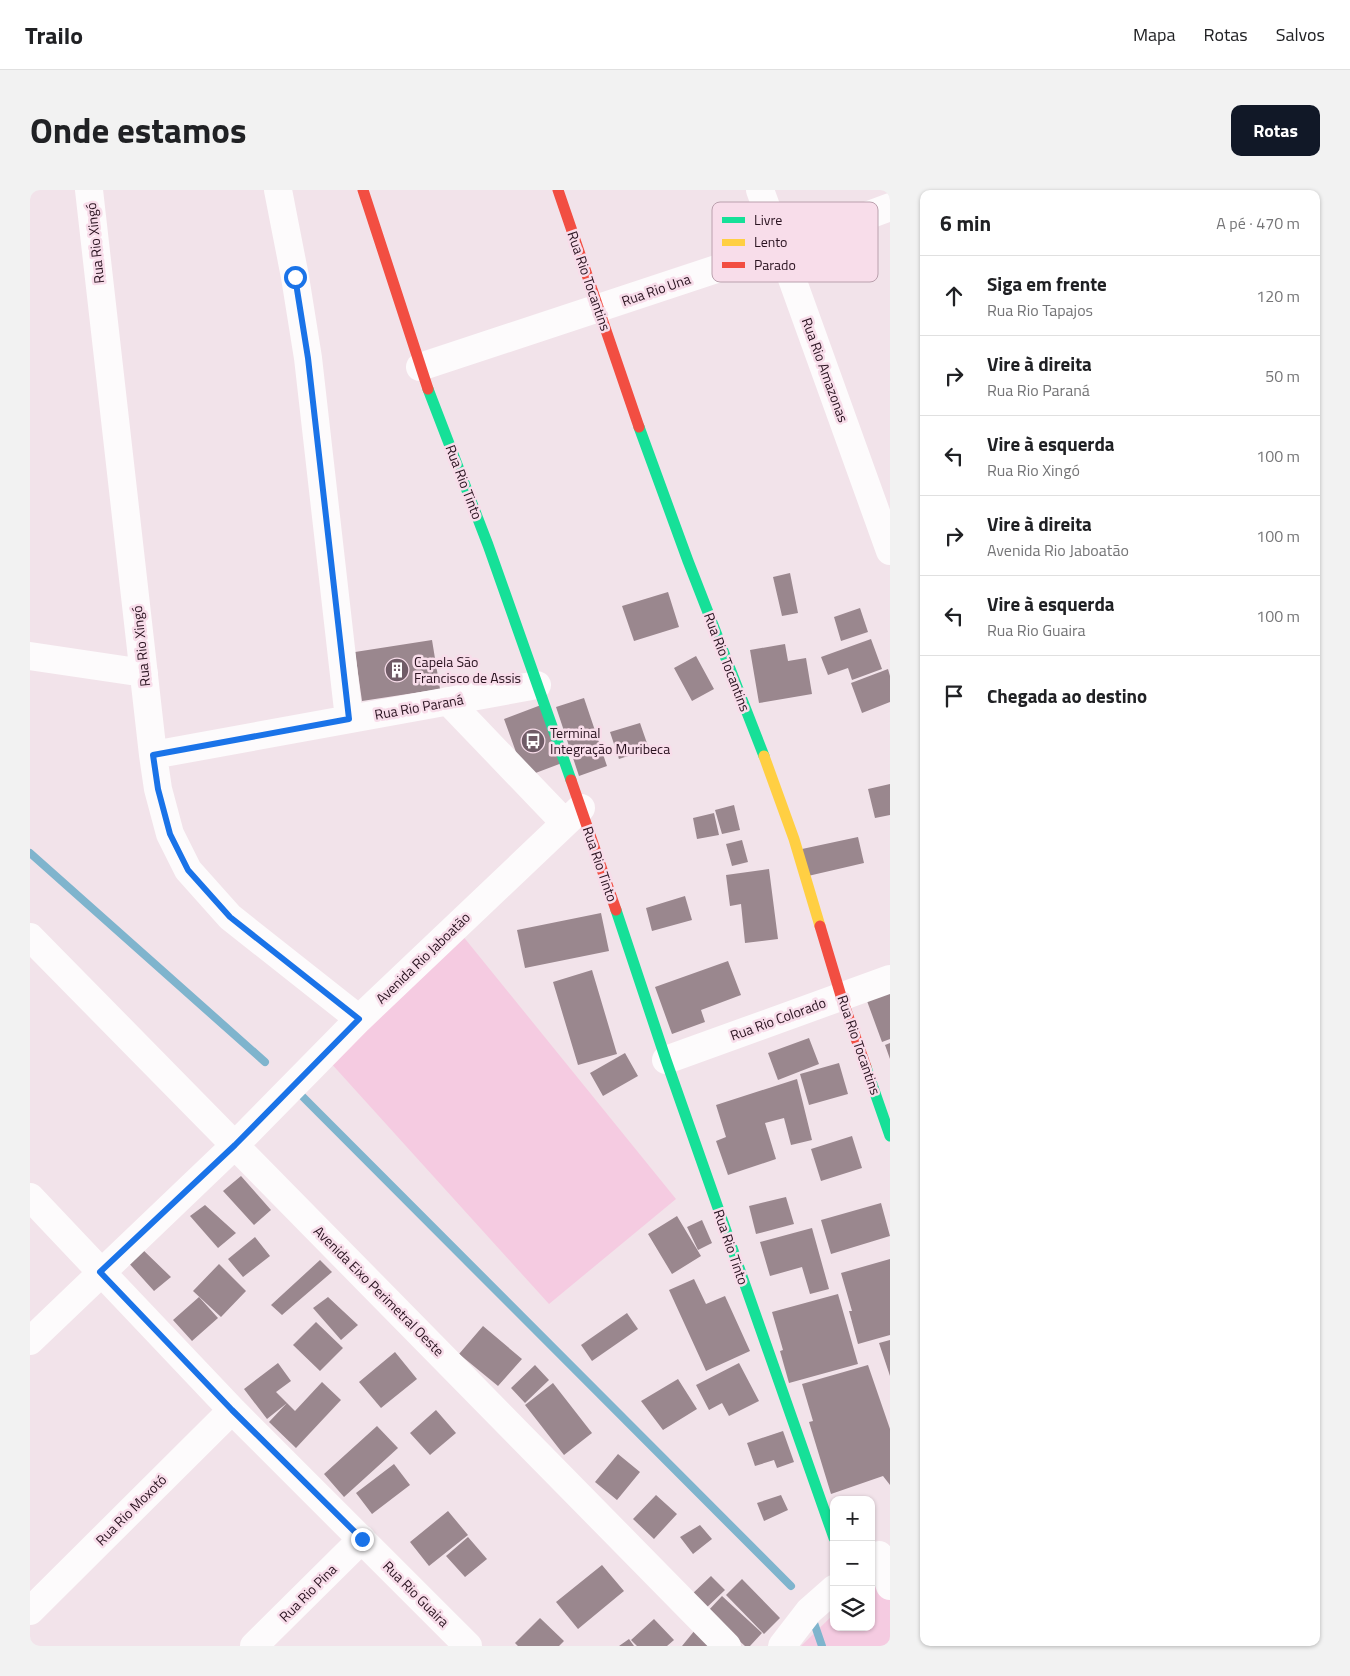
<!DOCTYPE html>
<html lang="pt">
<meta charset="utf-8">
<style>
:root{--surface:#fff;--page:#f2f2f2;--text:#202124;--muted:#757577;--line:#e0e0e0;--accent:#111827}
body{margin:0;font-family:"Titillium Web",sans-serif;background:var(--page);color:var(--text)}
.controls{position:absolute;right:15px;bottom:15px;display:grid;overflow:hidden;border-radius:10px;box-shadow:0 1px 4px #0004}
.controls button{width:45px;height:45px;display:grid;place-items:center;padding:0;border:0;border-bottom:1px solid var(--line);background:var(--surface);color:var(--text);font:25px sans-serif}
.stop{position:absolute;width:15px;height:15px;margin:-11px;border:4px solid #1a73e8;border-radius:50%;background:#fff}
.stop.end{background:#1a73e8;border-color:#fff;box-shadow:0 1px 5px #0008}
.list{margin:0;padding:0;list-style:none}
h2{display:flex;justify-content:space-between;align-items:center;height:65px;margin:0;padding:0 20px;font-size:21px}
h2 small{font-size:16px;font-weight:400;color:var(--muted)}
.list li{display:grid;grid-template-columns:32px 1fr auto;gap:15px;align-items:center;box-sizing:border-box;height:80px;padding:0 20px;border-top:1px solid var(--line)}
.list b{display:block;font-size:19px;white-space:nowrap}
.list p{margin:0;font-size:16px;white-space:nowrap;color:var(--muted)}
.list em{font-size:16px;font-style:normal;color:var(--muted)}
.icon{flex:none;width:28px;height:28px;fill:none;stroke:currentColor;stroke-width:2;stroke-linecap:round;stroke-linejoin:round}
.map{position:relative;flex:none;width:860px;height:1456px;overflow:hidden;border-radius:10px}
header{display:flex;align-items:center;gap:30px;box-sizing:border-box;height:70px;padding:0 25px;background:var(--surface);border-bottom:1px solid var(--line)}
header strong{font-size:24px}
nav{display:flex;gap:28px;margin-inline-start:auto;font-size:18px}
.intro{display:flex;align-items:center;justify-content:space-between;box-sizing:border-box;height:120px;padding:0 30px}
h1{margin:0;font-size:35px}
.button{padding:12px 22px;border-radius:10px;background:var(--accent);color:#fff;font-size:18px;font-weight:700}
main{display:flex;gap:30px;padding:0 30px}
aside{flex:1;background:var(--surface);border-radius:10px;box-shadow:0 1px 4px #0004}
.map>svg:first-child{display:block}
.green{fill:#f5cbe1}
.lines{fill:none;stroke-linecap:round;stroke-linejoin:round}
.stream{stroke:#7fb4cd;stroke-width:8}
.building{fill:#9a878e}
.street{stroke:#fdfbfc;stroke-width:28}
.fast{stroke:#16e098;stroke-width:11}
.slow{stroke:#ffcf43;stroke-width:11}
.jam{stroke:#f24e42;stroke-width:11}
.route{stroke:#1a73e8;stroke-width:6}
.labels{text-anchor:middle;stroke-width:5;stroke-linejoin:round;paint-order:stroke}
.street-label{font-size:14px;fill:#2a1320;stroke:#f8ddea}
.poi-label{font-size:14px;fill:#2a1320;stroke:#f8ddea;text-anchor:start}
.key{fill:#f8ddea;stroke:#baa0ad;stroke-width:1}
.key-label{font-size:14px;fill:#2a1320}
</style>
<header>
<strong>Trailo</strong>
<nav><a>Mapa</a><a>Rotas</a><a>Salvos</a></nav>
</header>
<div class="intro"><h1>Onde estamos</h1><a class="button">Rotas</a></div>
<main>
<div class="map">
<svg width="860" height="1456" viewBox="0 0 860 1456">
<rect width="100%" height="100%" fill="#f2e3ea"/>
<path class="green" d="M432 745 646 1009 519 1114 299 871Z
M860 1369V1456H771L804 1424V1437H841V1387Z"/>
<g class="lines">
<path class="stream" d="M0 663 235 872
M270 904 761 1396
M782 1427 792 1456"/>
</g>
<path class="building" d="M760 383 768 423 752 426 743 387Z
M638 402 649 437 604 451 592 416Z
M830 418 838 442 811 451 804 427Z
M841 449 852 479 822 490 818 478 798 485 791 467Z
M402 450 410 499 332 511 325 462Z
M755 454 758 471 776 468 782 504 729 513 720 460Z
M666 466 684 499 662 511 644 478Z
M858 479 860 486V512L832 523 821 493Z
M554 508 577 576 549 586 526 517Z
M511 515 532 573 495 587 474 529Z
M610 533 619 559 589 569 580 542Z
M860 594V625L845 628 838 599Z
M704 615 710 640 692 644 685 620Z
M684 623 689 645 667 649 663 628Z
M828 647 834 673 778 686 772 659Z
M712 650 718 672 702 676 696 654Z
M739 679 748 749 715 753 711 714 700 716 696 685Z
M655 706 662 730 622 741 616 718Z
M571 723 579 761 495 778 487 740Z
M698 771 711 805 671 820 675 832 642 844 625 797Z
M562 780 587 864 548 875 523 792Z
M860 803V849L852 852 837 811Z
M779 848 789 874 748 890 738 863Z
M860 853V869L855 855Z
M595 863 608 886 573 906 560 883Z
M809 873 818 904 779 915 770 884Z
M767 889 782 950 761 955 754 928 735 933 746 969 698 985 686 951 696 947 686 915Z
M822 946 832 978 791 991 781 959Z
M211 986 241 1020 224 1035 193 1001Z
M756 1007 764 1034 726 1044 719 1016Z
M851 1013 860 1046 801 1064 791 1030Z
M175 1015 206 1043 188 1058 160 1026Z
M647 1026 671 1066 642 1084 618 1044Z
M672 1030 682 1053 668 1060 657 1037Z
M782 1038 799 1099 780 1104 772 1077 740 1086 730 1052Z
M225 1047 240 1066 213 1087 198 1069Z
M111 1058 141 1087 124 1101 96 1070Z
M860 1069V1145L828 1154 819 1121H822L811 1083Z
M290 1070 302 1082 252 1125 241 1115Z
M189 1074 216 1101 191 1127 163 1101Z
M664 1089 676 1114 695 1106 720 1161 676 1181 639 1100Z
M808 1104 828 1174 759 1193 750 1161 753 1160 742 1122Z
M169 1107 188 1128 162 1151 143 1130Z
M298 1107 328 1135 311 1150 283 1118Z
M597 1123 608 1139 562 1171 551 1155Z
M286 1132 313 1158 290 1181 263 1155Z
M453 1136 492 1169 468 1196 429 1164Z
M860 1150V1186L849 1153Z
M365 1162 387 1189 351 1218 329 1192Z
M248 1173 261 1191 246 1202 265 1221 292 1192 311 1210 266 1258 239 1232 257 1213 237 1229 214 1199Z
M709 1173 729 1211 699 1226 692 1213 679 1220 666 1195Z
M505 1175 519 1190 495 1213 481 1198Z
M838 1175 860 1239V1295L853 1286 801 1304 779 1232 783 1231 772 1194Z
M648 1189 667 1219 633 1240 611 1211Z
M523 1193 562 1243 534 1265 495 1215Z
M406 1220 426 1243 400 1265 380 1243Z
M347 1236 368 1258 314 1307 294 1284Z
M753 1241 764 1272 747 1278 744 1270 725 1276 717 1253Z
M588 1264 610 1282 587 1310 565 1292Z
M364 1274 380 1295 342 1324 326 1303Z
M626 1305 647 1324 624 1349 603 1329Z
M751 1305 758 1320 734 1331 727 1313Z
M418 1321 438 1345 399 1376 380 1352Z
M670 1335 682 1349 663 1364 650 1347Z
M438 1347 457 1369 435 1387 416 1366Z
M572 1375 594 1401 548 1439 526 1412Z
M681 1386 695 1400 674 1420 660 1406Z
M712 1389 750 1428 734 1444 696 1405Z
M692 1406 732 1443 720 1456H715L677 1422Z
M510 1428 534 1451 529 1456H488L485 1453Z
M624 1429 644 1450 637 1456H607L601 1450Z
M665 1440 680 1456H652Z
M599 1449 604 1456H589Z"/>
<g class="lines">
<path class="street" d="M59 0 123 565 128 599 140 644 158 680 200 727 329 829
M248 0 265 87 278 168 319 529
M730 0 860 361
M390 177 750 58 860 17
M0 466 114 483
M418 511 535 633
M123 565 507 495
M0 747 697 1456
M636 870 860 789
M0 1007 202 1220 438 1456
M0 1151 205 955 329 829 551 618
M849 1365 860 1396
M0 1421 202 1220
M224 1456 332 1349
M752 1456 779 1421 804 1399"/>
<path class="fast" d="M398 199 458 355 541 590
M609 237 658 371 734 566
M586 720 636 870 804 1348
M836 877 860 946"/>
<path class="slow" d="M734 566 764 649 790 736"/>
<path class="jam" d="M333 0 398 199
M528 0 609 237
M541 590 586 720
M790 736 811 806 836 877"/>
</g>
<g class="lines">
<path class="route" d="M265 87 278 168 319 529 123 565 128 599 140 644 158 680 200 727 329 829 205 955 70 1082 202 1220 332 1349"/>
</g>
<defs>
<g id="building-disc" transform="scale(1.25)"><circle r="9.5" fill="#705c67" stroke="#f8ddea"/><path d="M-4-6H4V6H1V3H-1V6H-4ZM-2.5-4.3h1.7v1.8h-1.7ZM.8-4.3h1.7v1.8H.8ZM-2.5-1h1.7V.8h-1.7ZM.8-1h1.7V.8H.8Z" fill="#fff"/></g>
<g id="bus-disc" transform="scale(1.25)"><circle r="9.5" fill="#705c67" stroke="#f8ddea"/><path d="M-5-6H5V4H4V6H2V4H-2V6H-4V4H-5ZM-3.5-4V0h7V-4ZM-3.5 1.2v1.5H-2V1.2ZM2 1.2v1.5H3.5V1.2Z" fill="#fff"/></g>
</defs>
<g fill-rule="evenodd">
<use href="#building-disc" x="367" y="480"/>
<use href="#bus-disc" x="503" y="551"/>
</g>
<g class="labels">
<g class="street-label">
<text transform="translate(65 53) rotate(-96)" y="5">Rua Rio Xingó</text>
<text transform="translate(559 91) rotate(71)" y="5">Rua Rio Tocantins</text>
<text transform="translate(626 100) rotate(-19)" y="5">Rua Rio Una</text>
<text transform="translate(795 180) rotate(70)" y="5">Rua Rio Amazonas</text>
<text transform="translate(434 292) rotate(69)" y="5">Rua Rio Tinto</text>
<text transform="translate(111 456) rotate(-96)" y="5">Rua Rio Xingó</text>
<text transform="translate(697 472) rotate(69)" y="5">Rua Rio Tocantins</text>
<text transform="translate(389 517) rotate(-10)" y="5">Rua Rio Paraná</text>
<text transform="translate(570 674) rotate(71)" y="5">Rua Rio Tinto</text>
<text transform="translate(393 768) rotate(-44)" y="5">Avenida Rio Jaboatão</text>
<text transform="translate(748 829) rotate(-20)" y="5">Rua Rio Colorado</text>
<text transform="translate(829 855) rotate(71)" y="5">Rua Rio Tocantins</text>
<text transform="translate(701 1057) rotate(71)" y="5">Rua Rio Tinto</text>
<text transform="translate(349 1101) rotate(45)" y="5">Avenida Eixo Perimetral Oeste</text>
<text transform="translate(101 1320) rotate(-45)" y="5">Rua Rio Moxotó</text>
<text transform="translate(278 1403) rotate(-45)" y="5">Rua Rio Pina</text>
<text transform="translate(386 1404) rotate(45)" y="5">Rua Rio Guaira</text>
</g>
<g class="poi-label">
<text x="384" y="477">Capela São<tspan x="384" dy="16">Francisco de Assis</tspan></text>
<text x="520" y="548">Terminal<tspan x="520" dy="16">Integração Muribeca</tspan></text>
</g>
</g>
<rect x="682" y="12" width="166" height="80" rx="8" class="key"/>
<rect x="692" y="27" width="23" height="6" fill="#16e098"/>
<rect x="692" y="49" width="23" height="7" fill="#ffcf43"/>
<rect x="692" y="72" width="23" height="6" fill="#f24e42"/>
<g class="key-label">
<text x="724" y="35">Livre</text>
<text x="724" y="57">Lento</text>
<text x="724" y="80">Parado</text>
</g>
</svg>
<div class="controls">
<button>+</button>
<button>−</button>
<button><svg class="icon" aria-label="layers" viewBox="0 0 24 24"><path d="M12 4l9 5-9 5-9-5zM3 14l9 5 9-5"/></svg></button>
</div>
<div class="stop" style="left:265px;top:87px"></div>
<div class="stop end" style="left:332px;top:1349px"></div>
</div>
<aside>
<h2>6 min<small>A pé · 470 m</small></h2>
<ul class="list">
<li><svg class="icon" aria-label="ahead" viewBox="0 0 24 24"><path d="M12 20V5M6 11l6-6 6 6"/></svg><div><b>Siga em frente</b><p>Rua Rio Tapajos</p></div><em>120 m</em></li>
<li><svg class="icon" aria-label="right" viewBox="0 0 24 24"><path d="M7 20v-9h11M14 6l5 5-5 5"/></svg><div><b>Vire à direita</b><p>Rua Rio Paraná</p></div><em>50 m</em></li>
<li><svg class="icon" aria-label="left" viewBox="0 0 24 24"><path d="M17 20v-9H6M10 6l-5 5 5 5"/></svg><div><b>Vire à esquerda</b><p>Rua Rio Xingó</p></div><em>100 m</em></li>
<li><svg class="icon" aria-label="right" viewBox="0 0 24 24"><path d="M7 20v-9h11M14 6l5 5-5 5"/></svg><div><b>Vire à direita</b><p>Avenida Rio Jaboatão</p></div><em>100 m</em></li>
<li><svg class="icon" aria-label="left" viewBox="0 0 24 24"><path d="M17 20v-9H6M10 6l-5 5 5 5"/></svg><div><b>Vire à esquerda</b><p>Rua Rio Guaira</p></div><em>100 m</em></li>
<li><svg class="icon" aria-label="arrive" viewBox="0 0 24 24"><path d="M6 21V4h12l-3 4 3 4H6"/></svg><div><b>Chegada ao destino</b></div></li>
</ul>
</aside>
</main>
